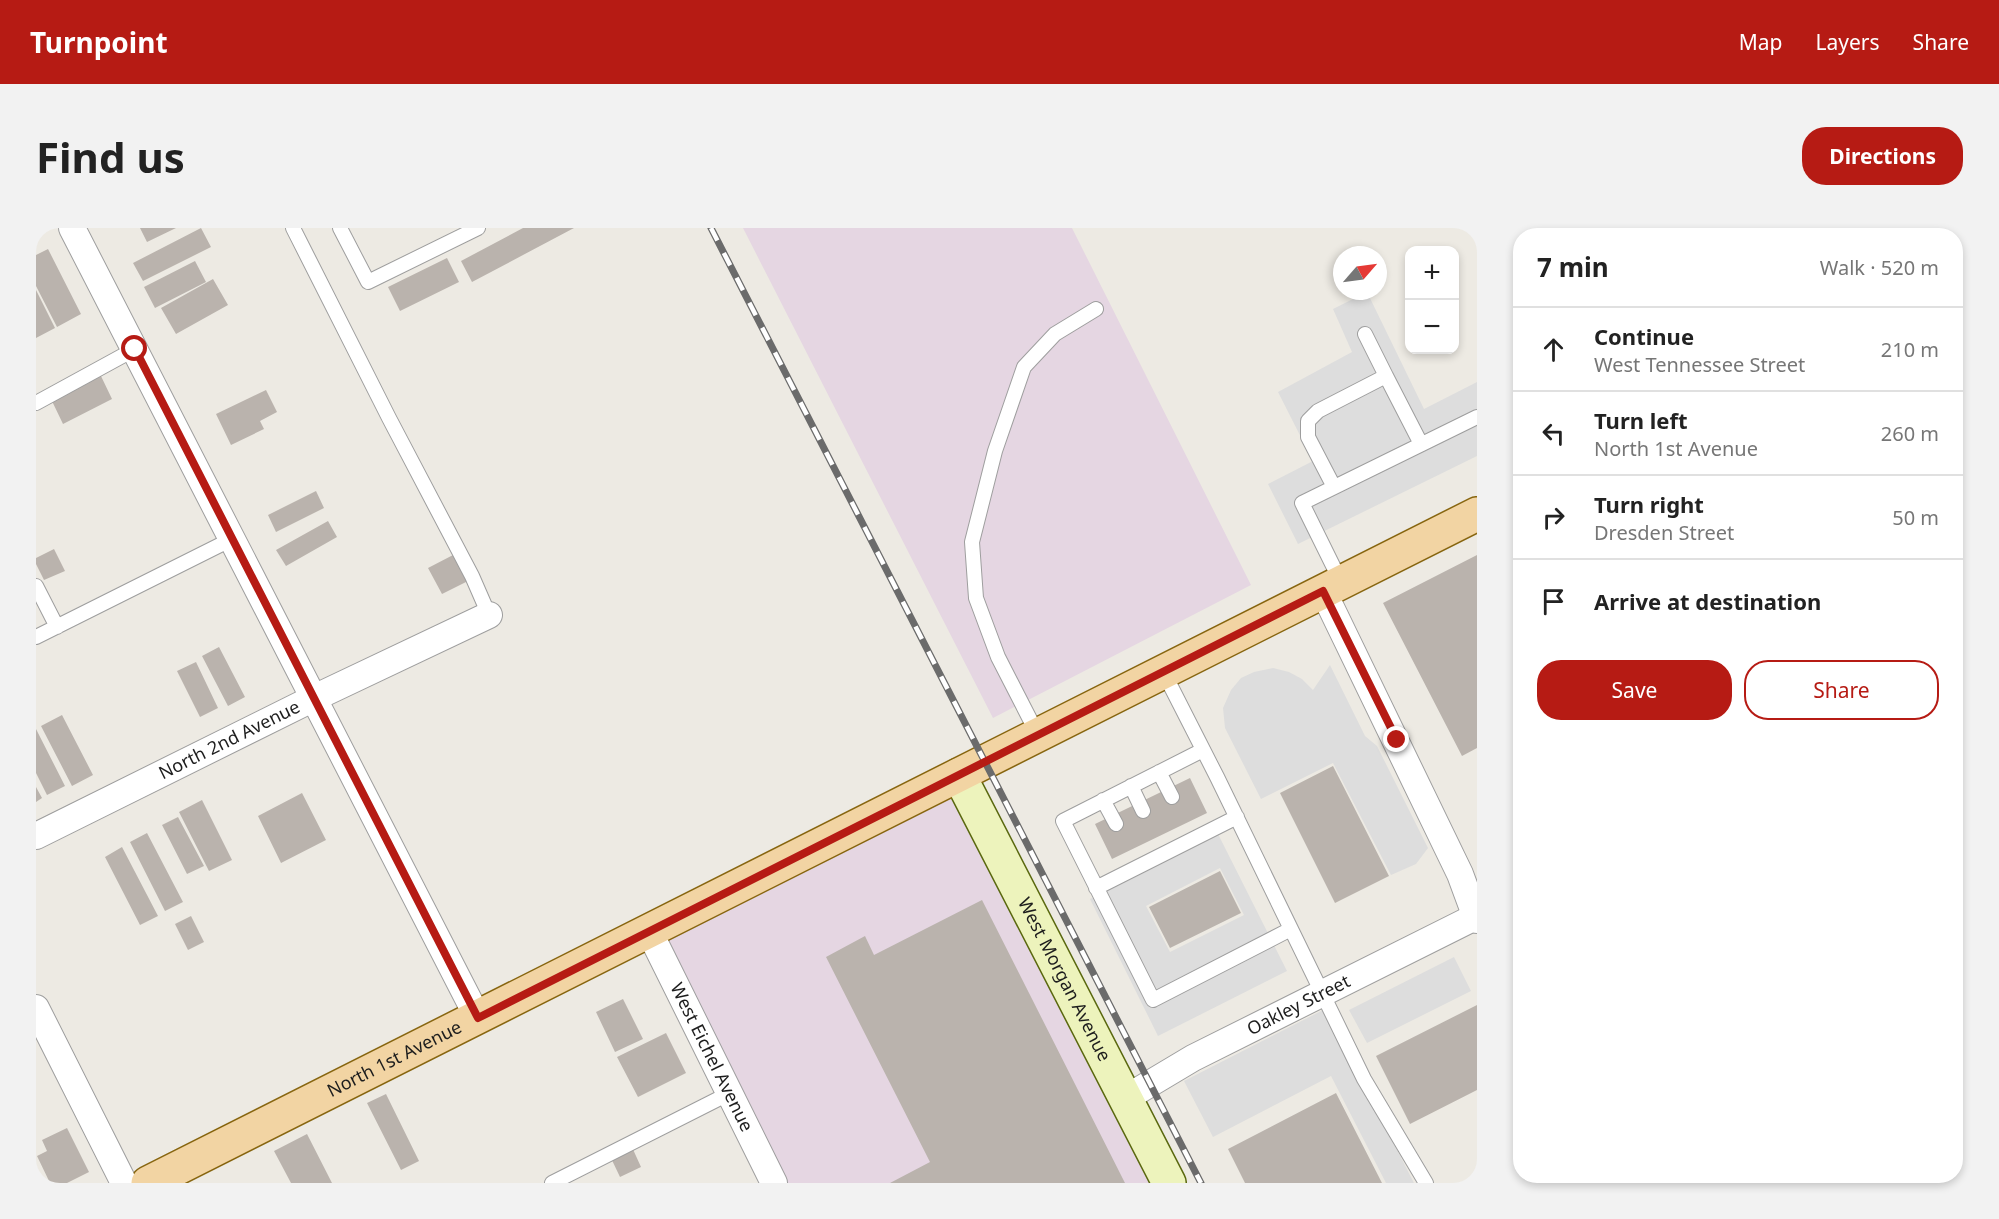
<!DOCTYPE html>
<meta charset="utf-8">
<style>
:root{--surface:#fff;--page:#f2f2f2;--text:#222;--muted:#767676;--line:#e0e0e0;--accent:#b61b14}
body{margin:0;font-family:"Noto Sans",sans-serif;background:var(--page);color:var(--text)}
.controls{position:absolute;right:18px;top:18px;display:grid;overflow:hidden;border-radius:12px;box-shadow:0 3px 9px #0003}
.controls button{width:54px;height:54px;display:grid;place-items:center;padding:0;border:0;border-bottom:2px solid var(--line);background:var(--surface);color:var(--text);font:30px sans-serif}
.compass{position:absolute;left:1297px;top:18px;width:54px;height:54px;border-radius:50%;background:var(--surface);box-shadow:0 3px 9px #0003;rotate:62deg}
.stop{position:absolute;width:18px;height:18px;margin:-14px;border:4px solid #b61b14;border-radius:50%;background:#fff}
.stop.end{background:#b61b14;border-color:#fff;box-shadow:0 2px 6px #0008}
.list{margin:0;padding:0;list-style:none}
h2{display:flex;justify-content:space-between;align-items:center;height:78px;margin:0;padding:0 24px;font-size:26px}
h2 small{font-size:20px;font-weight:400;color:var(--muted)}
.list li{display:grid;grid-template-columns:39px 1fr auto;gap:18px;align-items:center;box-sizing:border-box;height:84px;padding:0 24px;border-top:2px solid var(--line)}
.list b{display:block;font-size:22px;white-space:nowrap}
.list p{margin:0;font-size:20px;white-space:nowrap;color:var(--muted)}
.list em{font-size:20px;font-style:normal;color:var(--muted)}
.actions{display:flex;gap:12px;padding:18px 24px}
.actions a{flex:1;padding:14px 0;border:2px solid var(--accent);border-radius:24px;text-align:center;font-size:21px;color:var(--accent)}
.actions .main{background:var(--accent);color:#fff}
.icon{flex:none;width:33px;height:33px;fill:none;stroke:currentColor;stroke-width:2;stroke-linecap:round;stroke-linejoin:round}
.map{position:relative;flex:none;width:1441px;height:955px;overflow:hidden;border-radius:24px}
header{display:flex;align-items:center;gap:36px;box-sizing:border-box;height:84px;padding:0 30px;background:var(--accent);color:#fff}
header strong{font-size:28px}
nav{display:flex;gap:33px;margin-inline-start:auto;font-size:21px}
.intro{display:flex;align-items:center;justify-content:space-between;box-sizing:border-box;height:144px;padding:0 36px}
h1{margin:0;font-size:42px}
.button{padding:15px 27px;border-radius:24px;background:var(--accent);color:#fff;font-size:21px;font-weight:700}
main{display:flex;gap:36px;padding:0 36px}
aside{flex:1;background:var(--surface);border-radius:24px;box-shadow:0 3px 9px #0003}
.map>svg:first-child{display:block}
.industrial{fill:#e5d6e2}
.parking{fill:#ddd;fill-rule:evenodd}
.building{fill:#bab3ad}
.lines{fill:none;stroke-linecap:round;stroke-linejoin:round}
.lane-casing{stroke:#9e9e9e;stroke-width:16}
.street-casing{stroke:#9e9e9e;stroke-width:28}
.secondary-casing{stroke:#5a680f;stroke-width:36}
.primary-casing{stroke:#87650f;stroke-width:36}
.lane{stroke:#fff;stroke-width:14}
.street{stroke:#fff;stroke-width:26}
.secondary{stroke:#edf3bc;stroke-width:33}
.primary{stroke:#f2d4a3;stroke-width:33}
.rail-casing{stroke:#6b6b6b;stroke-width:7}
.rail{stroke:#fff;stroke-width:4.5;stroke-dasharray:14;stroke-linecap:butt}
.route{stroke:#b61b14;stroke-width:8}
.labels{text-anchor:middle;stroke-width:4.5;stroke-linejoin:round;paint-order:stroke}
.street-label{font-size:18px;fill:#1d1d1d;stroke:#fff}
</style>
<header>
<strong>Turnpoint</strong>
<nav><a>Map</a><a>Layers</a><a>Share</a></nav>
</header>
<div class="intro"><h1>Find us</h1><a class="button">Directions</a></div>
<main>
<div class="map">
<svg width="1441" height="955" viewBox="0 0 1441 955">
<rect width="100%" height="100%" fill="#edeae3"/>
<path class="industrial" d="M707 0H1036L1215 357 957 490Z
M923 547 1130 955H739L613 703Z"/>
<path class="parking" d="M1331 64 1388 181 1441 154V228L1262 316 1232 256 1277 233 1242 164 1316 124 1297 81Z
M1294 437 1329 508 1341 518 1392 620 1380 636 1355 647 1297 535 1225 571 1189 500 1187 480 1195 462 1205 450 1218 444 1237 440 1253 444 1266 451 1277 462Z
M1182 606 1251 743 1122 808 1054 671ZM1184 640 1208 687 1134 724 1110 678Z
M1418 729 1435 763 1331 815 1313 782Z
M1289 781 1378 955H1350L1295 848 1177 909 1148 853Z"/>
<path class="building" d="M104 0H140L111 14Z
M165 0 175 19 107 53 97 35Z
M487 0H538L436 54 425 33Z
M12 21 45 86 21 99 0 58V27Z
M411 30 423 54 364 83 352 59Z
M159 33 170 54 119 80 108 59Z
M177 51 192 77 140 106 125 80Z
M0 62 19 100 0 110Z
M64 146 76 171 27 196 15 171Z
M230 162 241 184 224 193 228 201 195 217 180 186Z
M280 263 288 280 240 304 232 287Z
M292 293 301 309 250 338 240 322Z
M18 321 29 343 8 352 0 336V330Z
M419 326 432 353 406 366 392 340Z
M1441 327V520L1426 528 1347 375Z
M183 419 209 469 192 478 166 428Z
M160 434 182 480 164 489 141 443Z
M26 487 57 547 36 558 5 498Z
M0 501 29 558 11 567 0 545Z
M1297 538 1353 648 1299 675 1244 565Z
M1154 550 1171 585 1076 631 1059 596Z
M0 559 6 570 0 574Z
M266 565 290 612 245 635 222 588Z
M166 572 196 632 173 643 143 584Z
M142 589 168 638 151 646 126 597Z
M111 605 147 674 129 683 94 614Z
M86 619 122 688 104 697 69 629Z
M1184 643 1205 685 1134 720 1113 679Z
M946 672 1089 955H854L894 934 790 729 829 708 838 727Z
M155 688 168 714 152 722 139 696Z
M587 771 607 811 579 824 560 784Z
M1441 777V862L1374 896 1340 828Z
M630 805 650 845 602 869 581 829Z
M1300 865 1346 955H1209L1192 921Z
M350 866 383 933 365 942 331 875Z
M31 900 53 944 31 955H14L1 928 11 923 6 912Z
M271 906 296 955H255L238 923Z
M595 917 605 939 584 949 574 928Z"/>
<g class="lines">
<g class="lane-casing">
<path id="lane" d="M257 0 353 190 436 348 453 387
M304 0 332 54 442 0
M1329 106 1350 148
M0 175 99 121
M1298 259 1272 209V193L1282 183 1350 148 1385 216
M1305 354 1266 275 1441 189
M0 358 21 399
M0 409 196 311
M1127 443 1181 549 1328 851 1390 955
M1002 507 962 429 940 370 936 314 959 223 988 139 1019 106 1060 81
M1167 522 1027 593 1117 772 1255 701
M1123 544 1136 569
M1095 558 1107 583
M1067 572 1080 596
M1060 660 1201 589
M516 955 694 865"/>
</g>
<g class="street-casing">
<g id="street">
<path d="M36 0 442 790"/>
<path d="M1287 363 1424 646 1441 692"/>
<path id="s1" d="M0 608 278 470 453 387"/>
<path id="s2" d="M613 703 738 955"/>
<path d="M0 780 88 955"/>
<path id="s3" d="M1090 870 1157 830 1439 689"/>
</g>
</g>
<g class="secondary-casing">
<g id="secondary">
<path id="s4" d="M923 547 1133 955"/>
</g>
</g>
<g class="primary-casing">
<g id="primary">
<path id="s5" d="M112 955 1441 286"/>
</g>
</g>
<use href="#lane" class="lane"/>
<use href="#street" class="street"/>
<use href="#secondary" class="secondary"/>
<use href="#primary" class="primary"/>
<g class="rail-casing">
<path id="rail" d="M675 0 1165 955"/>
</g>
<use href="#rail" class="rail"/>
</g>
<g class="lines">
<path class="route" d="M99 121 442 790 1287 363 1361 512"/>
</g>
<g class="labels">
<g class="street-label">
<text dy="6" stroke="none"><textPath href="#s1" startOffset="216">North 2nd Avenue</textPath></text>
<text dy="6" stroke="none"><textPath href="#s4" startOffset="230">West Morgan Avenue</textPath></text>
<text dy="6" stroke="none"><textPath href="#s3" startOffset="196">Oakley Street</textPath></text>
<text dy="6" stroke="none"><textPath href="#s2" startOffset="141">West Eichel Avenue</textPath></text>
<text dy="6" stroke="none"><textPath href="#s5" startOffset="276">North 1st Avenue</textPath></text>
</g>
</g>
</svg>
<div class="controls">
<button>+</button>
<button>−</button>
</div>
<svg class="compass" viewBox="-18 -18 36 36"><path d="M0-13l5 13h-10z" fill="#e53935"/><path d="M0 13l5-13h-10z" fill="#767676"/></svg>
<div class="stop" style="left:99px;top:121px"></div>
<div class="stop end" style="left:1361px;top:512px"></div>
</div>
<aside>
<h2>7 min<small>Walk · 520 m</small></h2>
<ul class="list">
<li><svg class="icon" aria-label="ahead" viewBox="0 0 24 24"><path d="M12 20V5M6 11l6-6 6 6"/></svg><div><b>Continue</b><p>West Tennessee Street</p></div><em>210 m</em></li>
<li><svg class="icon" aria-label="left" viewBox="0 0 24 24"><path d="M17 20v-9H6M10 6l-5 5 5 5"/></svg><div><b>Turn left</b><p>North 1st Avenue</p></div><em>260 m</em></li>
<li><svg class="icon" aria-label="right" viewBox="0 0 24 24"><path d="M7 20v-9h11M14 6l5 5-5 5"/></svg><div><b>Turn right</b><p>Dresden Street</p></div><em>50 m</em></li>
<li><svg class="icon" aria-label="arrive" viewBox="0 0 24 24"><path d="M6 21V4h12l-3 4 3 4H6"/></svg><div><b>Arrive at destination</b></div></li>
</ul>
<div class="actions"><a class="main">Save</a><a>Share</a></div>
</aside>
</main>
